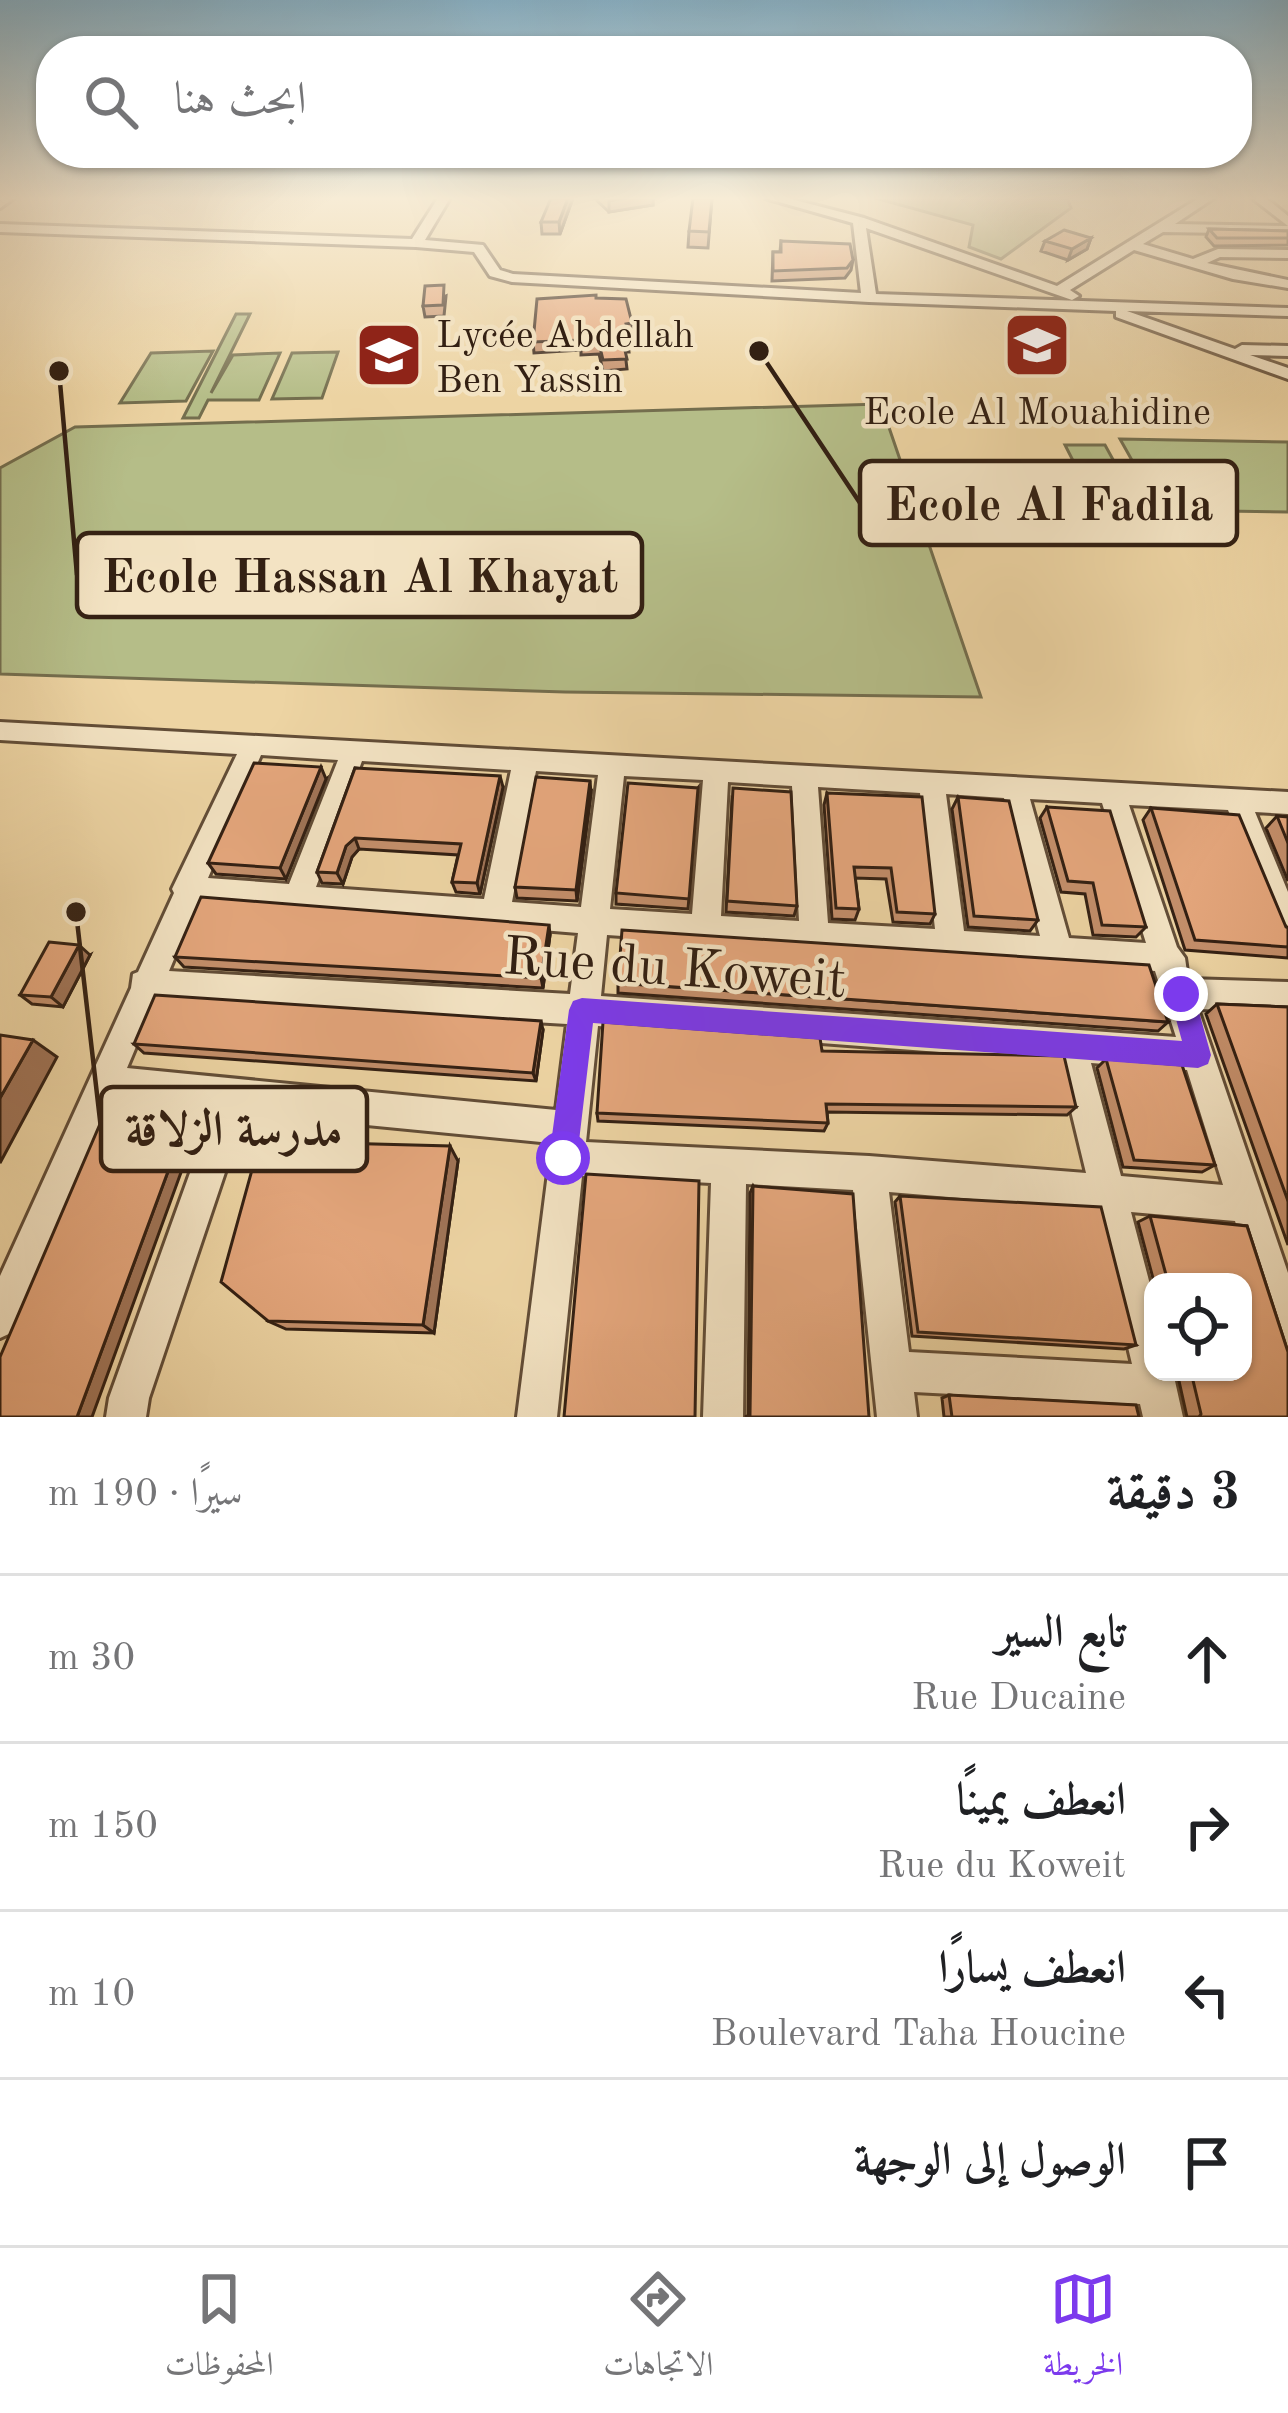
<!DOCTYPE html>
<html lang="ar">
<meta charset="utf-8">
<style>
:root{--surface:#fff;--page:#f2f2f2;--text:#202124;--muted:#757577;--line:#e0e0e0;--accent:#7c3aed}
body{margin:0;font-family:"Old Standard TT",Amiri,serif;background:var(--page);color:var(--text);direction:rtl}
.controls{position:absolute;right:36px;bottom:36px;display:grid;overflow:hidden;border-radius:24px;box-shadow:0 3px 9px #0004}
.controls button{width:108px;height:108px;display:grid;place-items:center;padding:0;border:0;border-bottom:3px solid var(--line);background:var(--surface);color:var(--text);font:60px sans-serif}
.stop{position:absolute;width:36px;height:36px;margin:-27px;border:9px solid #7c3aed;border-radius:50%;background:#fff}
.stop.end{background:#7c3aed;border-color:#fff;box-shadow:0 3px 12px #0008}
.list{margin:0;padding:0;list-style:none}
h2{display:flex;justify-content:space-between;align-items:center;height:156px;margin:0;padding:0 48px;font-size:51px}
h2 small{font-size:39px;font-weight:400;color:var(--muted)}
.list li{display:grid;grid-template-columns:78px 1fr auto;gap:36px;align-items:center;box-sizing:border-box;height:168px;padding:0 48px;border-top:3px solid var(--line)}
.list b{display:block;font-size:45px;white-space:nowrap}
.list p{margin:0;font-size:39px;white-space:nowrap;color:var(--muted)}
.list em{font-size:39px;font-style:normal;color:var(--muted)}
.icon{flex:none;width:66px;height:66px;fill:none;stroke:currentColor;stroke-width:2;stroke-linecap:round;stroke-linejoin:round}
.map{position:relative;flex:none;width:1288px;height:1417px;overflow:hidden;direction:ltr}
.search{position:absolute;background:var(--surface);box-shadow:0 3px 9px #0004;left:36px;right:36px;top:36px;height:132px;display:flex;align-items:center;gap:30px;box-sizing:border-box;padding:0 42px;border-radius:48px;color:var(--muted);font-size:45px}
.sheet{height:828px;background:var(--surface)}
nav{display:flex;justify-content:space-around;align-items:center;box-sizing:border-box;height:168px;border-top:3px solid var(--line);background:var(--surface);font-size:33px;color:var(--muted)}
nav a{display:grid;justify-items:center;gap:6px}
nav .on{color:var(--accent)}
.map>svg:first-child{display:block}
.green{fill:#b5bd88;stroke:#746e4e;stroke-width:3}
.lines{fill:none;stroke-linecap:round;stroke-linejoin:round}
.minor-casing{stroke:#624d37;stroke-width:6}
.minor{fill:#f3e3c3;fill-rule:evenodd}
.wall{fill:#c48f6b;stroke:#332013;stroke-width:3}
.shaded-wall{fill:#a07457;stroke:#332013;stroke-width:3}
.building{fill:#e4a67c;stroke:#332013;stroke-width:3}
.route{fill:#7c3aed}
.labels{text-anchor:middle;stroke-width:9;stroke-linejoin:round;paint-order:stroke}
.far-poi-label{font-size:39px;fill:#332013;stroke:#f3e3c3;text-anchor:start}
.near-street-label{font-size:54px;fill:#332013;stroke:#f3e3c3}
.leader{fill:none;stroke:#332013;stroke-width:4.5}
.callout-dot{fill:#332013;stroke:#f3e3c3;stroke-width:4.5}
.callout{fill:#f3e3c3;stroke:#332013;stroke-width:4.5}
.callout-label{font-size:48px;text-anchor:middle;font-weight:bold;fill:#332013}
</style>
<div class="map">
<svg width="1288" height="1417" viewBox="0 0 1288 1417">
<rect width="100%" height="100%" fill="#edd4a3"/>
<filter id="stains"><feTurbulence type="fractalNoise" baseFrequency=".00167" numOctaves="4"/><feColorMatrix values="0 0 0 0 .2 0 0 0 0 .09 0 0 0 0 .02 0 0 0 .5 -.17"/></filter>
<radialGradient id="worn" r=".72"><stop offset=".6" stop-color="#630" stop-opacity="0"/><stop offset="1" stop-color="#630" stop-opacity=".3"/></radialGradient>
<path class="green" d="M875 198H1067L1071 208 1001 259 969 247 973 225Z
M236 314H250L211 393 233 355 280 353 259 400H208L199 418H183Z
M213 351 186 401 120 403 151 353Z
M338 352 322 398 272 399 292 353Z
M881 404 981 697 565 692 0 674V468L75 427Z
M1120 439 1288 442V512L1160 510Z
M1065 445H1105L1128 487 1086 486Z"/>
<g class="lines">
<g class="minor-casing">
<path id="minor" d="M0 198H14L0 208Z
M438 198H450L425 240 483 245 500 270 513 274 861 293 853 223 765 198H787L864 218 1057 286 1199 198H1214L1175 224 1288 226V234L1163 232 1143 244 1193 259 1218 249 1288 250V258L1220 257 1207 263 1288 280V288L1233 279 1134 250 1070 290 1079 296 1072 300 866 228 876 294 1288 308V316L1127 311 1235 349 1242 345 1288 346V356L1250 355 1288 368V379L1116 317V311L869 302 512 282 490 276 474 252 416 247 0 232V224L412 239Z
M1252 198H1266L1288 216V226Z
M0 722 1288 792V814L1255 812 1288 892V940L1278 936 1228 810 1129 805 1177 947 1185 958 1188 979 1288 982V1012L1198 1009 1288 1273V1348L1274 1343 1235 1221 1131 1212 1153 1296V1372H1173L1183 1417H1143L1140 1404 914 1392 917 1417H877L853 1190 746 1184 743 1417H703L711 1183 582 1176 557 1417H517L549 1165 546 1158 551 1143 245 1113 149 1398 146 1417H106L109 1398 213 1109 113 1099 13 1332 0 1338V1276L131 988 133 974 138 972 174 893 172 889 237 754 0 740ZM261 755 338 760 289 884 208 878ZM362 761 511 770 484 899 316 887ZM536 771 598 775 581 907 512 902ZM624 776 703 780 692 914 610 909ZM728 782 792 786 799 921 721 916ZM818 787 920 793 935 929 828 923ZM946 794 1004 798 1040 936 964 931ZM1030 799 1102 803 1146 943 1069 938ZM198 902 578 933 570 994 169 971ZM607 935 1155 971 1176 1037 601 996ZM156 999 567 1024 556 1110 127 1068ZM598 1026 1059 1061 1086 1173 869 1156 586 1142ZM1091 1063 1187 1070 1223 1185 1121 1176ZM889 1192 1095 1209 1132 1364 909 1352Z"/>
</g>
<use href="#minor" class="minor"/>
</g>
<path class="wall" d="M573 198 560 234H542L541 222Z
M594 198H653V205L609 212Z
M712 198 708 248 688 247 689 231Z
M1209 229 1288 231V245L1214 246 1206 237Z
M1091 238 1087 249 1068 260 1041 251 1045 241Z
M781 241 853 260 851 270 845 278 772 281 773 252H780Z
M446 296 444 316 425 317 423 306Z
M596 298 632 323V333L627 334 629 352H625L627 369 603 371 599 354 581 355V350L534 353 533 342Z
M355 768 503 787 480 894 456 892 452 882 458 855 359 849 352 857 343 884 322 883 317 872Z
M326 779 286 879 216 874 208 863Z
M698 788 688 909 616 904V893Z
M591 793 577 901 517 898 515 887Z
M827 793 935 914 930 924 893 922 886 879 855 878 859 909 855 920 832 919 824 805Z
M958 797 1038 920 1030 931 968 927 952 809Z
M732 800 797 906 794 916 726 912Z
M1047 807 1146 927 1136 937 1093 935 1085 894 1061 892 1040 818Z
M1151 808 1288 928V958L1185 950 1143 820Z
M1277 816 1288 817V881L1266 828Z
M550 935 543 988 184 967 175 957Z
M90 955 63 1007 32 1004 20 995Z
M618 983 1168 1022 1158 1031 618 993Z
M1217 1004 1288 1007V1245L1206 1014Z
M543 1030 536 1081 144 1053 134 1044Z
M822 1051 1076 1107 1067 1115 827 1112 828 1123 824 1131 598 1121 597 1113Z
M1106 1059 1215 1165 1202 1172 1123 1167 1097 1068Z
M458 1161 434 1333 286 1329 268 1321Z
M753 1186 869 1417 748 1416 750 1193Z
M900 1196 1136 1345 1124 1349 912 1336 895 1202Z
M1150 1216 1247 1226 1288 1352V1417H1187L1177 1372H1243V1282H1154L1138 1222Z
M949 1395 1139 1417H944L942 1398Z"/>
<path class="shaded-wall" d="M568 198H573L560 234 559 222Z
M622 198H653V205L609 212V201Z
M1091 238 1087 249 1068 260 1072 249Z
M321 767 326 779 286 879 280 868Z
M500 776 503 787 480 894 477 883Z
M590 781 591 793 577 901 576 890Z
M355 838 359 849 352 857 343 884 337 873 346 846Z
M549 925 550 935 543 988 541 978Z
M79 945 90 955 63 1007 51 997Z
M541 1021 543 1030 536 1081 533 1073Z
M33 1040 57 1057 0 1163V1098Z
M193 1104 203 1112 92 1417H77Z
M450 1146 458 1161 434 1333 423 1325Z"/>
<path class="building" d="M551 198H568L559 222H541Z
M693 198H712L709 232 689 231Z
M1209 229 1288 231V238H1217Z
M1064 230 1091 238 1072 249 1045 241Z
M781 241 850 244 853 260 847 268 773 271V252H781Z
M444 285 443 305 423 306 425 286Z
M596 295V298L626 299 632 323 626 324 629 342H623L627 359 603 360 599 343 581 344 580 340 533 342 537 299Z
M254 763 321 767 280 868 208 863Z
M355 768 500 776 477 883 452 882 461 844 355 838 346 846 337 873 317 872Z
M536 777 590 781 576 890 515 887Z
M628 783 698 788 689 899 616 893Z
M733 788 791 792 797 906 727 901Z
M827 793 922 797 935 914 897 912 891 868 854 867 859 909 836 908Z
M958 797 1009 801 1038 920 974 916Z
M1047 807 1110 811 1146 927 1102 925 1093 883 1068 881Z
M1151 808 1239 815 1286 927 1288 928V947L1195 940Z
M1277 816 1288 817V843Z
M201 897 549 925 541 978 175 957Z
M622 930 1149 965 1168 1022 618 983Z
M49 942 79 945 51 997 20 995Z
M155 995 541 1021 533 1073 134 1044Z
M1217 1004 1288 1007V1201Z
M603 1022 820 1038 822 1051 1064 1056 1076 1107 826 1104 828 1123 597 1113Z
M0 1035 33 1040 0 1098Z
M1106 1059 1182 1065 1215 1165 1134 1160Z
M112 1096 193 1104 77 1417H0V1357Z
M260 1141 450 1146 423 1325 268 1321 221 1282Z
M586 1174 699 1181 695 1417H564Z
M753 1186 853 1194 869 1417H745L750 1415Z
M900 1196 1101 1207 1136 1345 918 1332Z
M1150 1216 1247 1226 1288 1352V1417H1199L1201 1414 1191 1372H1243V1282H1168Z
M949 1395 1136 1405 1139 1417H952Z"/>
<linearGradient id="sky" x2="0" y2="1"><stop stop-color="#88b6cf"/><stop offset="0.5" stop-color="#f7ecd6"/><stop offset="1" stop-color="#f7ecd6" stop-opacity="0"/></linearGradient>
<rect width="1288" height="397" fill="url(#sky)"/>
<path class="route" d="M1181 982 1194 994 1211 1055 1208 1064 1198 1068 593 1023 577 1158 573 1168 563 1172 554 1168 549 1158 569 1010 573 1001 582 998 1182 1041 1169 994Z"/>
<defs>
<g id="school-square" transform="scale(3.45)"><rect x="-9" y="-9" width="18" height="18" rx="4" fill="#8f2418" stroke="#f3e3c3"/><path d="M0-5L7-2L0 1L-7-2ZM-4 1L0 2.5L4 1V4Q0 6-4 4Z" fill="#fff"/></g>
</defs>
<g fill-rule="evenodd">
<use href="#school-square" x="1037" y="345"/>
<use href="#school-square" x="389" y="355"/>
</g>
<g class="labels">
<g class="far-poi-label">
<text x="436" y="347">Lycée Abdellah<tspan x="436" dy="45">Ben Yassin</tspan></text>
<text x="1037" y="424" text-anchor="middle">Ecole Al Mouahidine</text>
</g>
<g class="near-street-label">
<text transform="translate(675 966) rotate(4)" y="19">Rue du Koweit</text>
</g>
</g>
<path class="leader" d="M759 351L860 503M59 371L77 575M76 912L101 1129"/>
<g class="callout-dot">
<circle cx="759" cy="351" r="12"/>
<circle cx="59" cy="371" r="12"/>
<circle cx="76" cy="912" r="12"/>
</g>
<g class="callout">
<rect x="860" y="461" width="377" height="84" rx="12"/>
<rect x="77" y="533" width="565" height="84" rx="12"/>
<rect x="101" y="1087" width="266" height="84" rx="12"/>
</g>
<g class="callout-label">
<text x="1049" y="520">Ecole Al Fadila</text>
<text x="360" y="592">Ecole Hassan Al Khayat</text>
<text x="234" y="1145">مدرسة الزلاقة</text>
</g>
<rect width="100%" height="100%" filter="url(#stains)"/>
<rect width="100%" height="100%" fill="url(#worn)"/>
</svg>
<div class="controls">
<button><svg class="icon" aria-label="locate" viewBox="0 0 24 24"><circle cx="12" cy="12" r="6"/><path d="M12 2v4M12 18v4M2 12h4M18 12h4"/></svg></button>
</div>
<div class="stop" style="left:563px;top:1158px"></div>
<div class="stop end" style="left:1181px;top:994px"></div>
<div class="search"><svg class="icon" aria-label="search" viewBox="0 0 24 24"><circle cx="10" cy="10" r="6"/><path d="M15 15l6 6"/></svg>ابحث هنا</div>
</div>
<section class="sheet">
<h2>3 دقيقة<small>سيرًا · 190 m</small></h2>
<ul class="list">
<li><svg class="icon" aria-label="ahead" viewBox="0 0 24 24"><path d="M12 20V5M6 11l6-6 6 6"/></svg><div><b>تابع السير</b><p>Rue Ducaine</p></div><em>30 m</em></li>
<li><svg class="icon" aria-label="right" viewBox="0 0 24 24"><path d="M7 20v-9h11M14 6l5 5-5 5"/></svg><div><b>انعطف يمينًا</b><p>Rue du Koweit</p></div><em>150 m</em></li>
<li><svg class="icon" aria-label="left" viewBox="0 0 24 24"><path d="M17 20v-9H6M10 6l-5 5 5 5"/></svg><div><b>انعطف يسارًا</b><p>Boulevard Taha Houcine</p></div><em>10 m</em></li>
<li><svg class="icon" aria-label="arrive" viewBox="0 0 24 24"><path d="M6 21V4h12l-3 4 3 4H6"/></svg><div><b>الوصول إلى الوجهة</b></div></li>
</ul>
</section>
<nav>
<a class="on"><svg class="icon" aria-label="map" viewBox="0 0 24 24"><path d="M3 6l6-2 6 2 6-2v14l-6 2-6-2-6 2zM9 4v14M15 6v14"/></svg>الخريطة</a>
<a><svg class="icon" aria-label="directions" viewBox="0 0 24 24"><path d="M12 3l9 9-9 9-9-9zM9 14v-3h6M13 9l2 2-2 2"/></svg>الاتجاهات</a>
<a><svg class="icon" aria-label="saved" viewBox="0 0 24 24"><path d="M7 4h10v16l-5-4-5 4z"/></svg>المحفوظات</a>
</nav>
